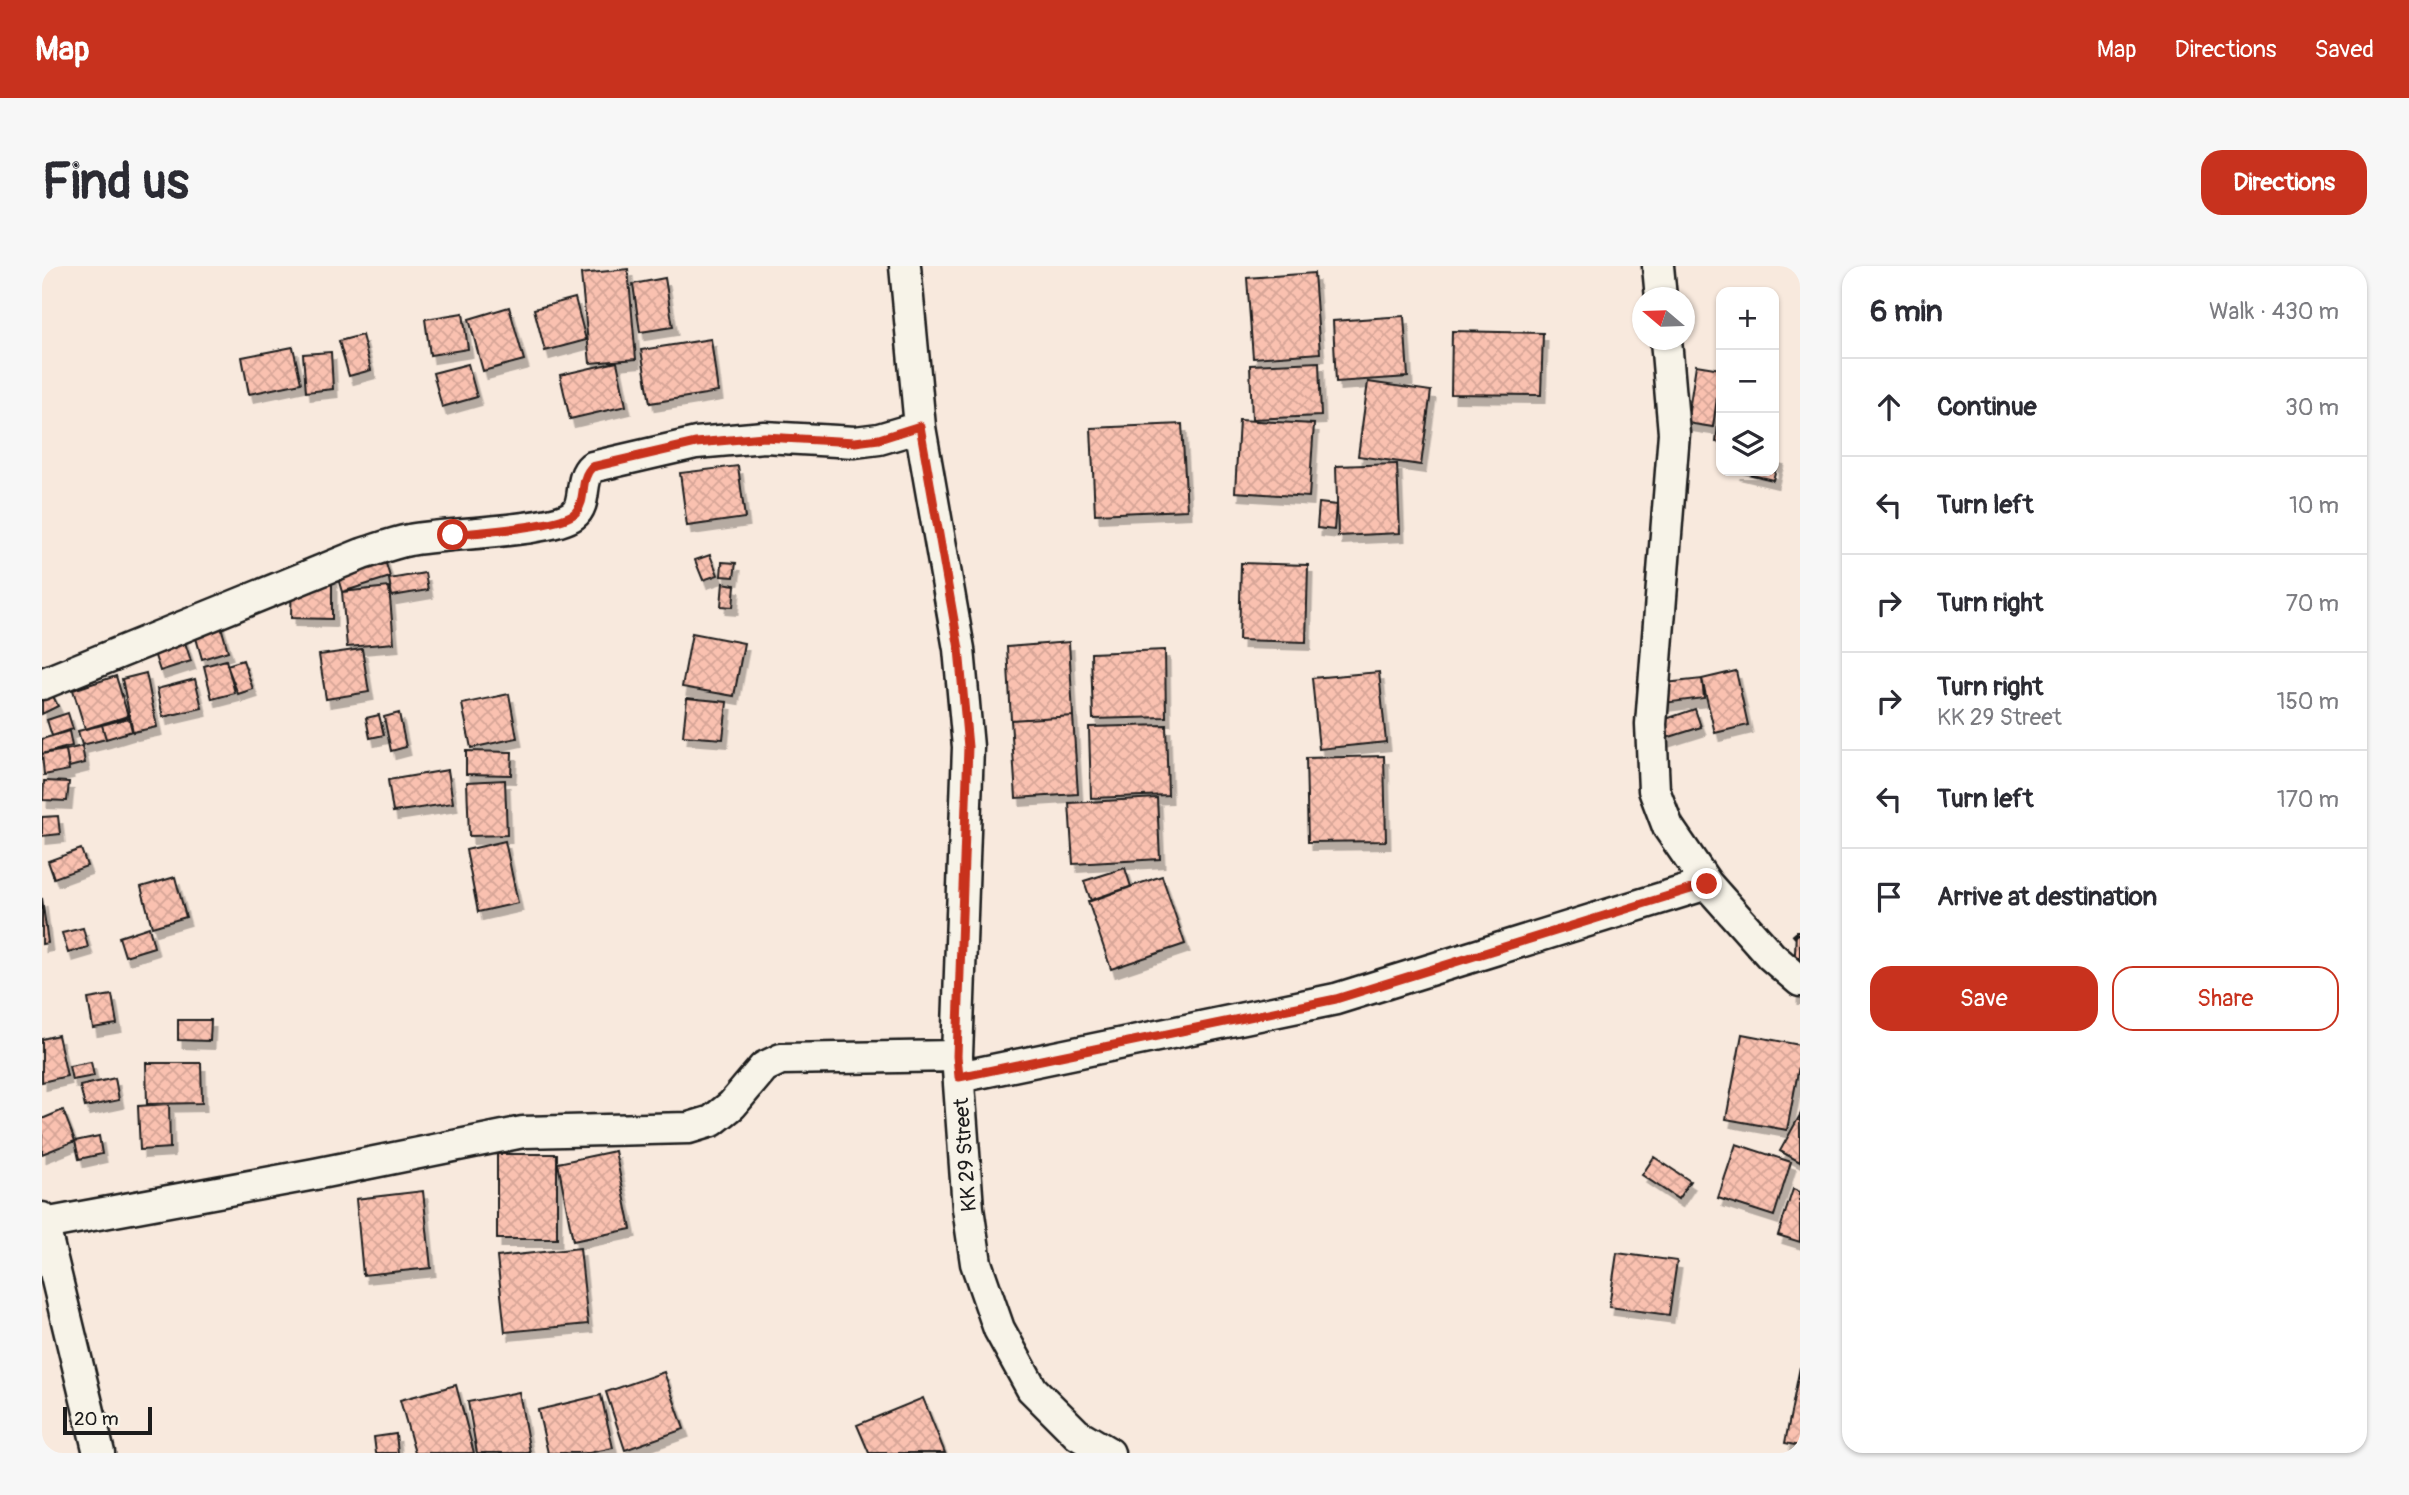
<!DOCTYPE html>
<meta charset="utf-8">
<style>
:root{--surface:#fff;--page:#f7f7f7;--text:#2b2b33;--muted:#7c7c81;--line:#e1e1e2;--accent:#c8321e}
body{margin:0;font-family:Pangolin,sans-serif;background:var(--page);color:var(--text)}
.controls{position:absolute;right:21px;top:21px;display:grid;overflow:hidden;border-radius:14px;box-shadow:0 2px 5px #0004}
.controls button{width:63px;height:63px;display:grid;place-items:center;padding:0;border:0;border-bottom:2px solid var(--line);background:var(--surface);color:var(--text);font:35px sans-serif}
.compass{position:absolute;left:1590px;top:21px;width:63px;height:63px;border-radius:50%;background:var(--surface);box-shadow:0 2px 5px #0004;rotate:289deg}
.scale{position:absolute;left:21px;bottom:18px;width:89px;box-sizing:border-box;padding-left:7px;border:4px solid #1c1c1c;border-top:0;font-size:19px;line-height:24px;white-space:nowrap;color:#1c1c1c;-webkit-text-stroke:5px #f7f3e8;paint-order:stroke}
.stop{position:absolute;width:21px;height:21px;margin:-16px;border:5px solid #c8321e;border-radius:50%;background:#fff}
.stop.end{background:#c8321e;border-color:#fff;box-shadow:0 2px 7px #0008}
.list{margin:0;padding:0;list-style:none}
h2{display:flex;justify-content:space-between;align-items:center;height:91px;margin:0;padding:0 28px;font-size:30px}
h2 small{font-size:23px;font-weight:400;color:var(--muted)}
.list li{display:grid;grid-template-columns:46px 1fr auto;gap:21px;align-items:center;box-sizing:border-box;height:98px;padding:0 28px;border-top:2px solid var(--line)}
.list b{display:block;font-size:26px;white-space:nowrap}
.list p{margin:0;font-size:23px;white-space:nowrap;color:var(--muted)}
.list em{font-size:23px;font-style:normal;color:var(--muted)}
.actions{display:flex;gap:14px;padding:21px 28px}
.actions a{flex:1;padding:16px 0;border:2px solid var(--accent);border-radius:21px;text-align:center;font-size:24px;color:var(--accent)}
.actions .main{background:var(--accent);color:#fff}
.icon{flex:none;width:38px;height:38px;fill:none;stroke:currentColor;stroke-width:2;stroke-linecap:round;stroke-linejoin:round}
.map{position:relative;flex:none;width:1758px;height:1187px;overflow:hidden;border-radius:21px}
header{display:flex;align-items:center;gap:42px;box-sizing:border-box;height:98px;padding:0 35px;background:var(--accent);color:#fff}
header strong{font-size:33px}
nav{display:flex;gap:38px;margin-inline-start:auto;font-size:24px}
.intro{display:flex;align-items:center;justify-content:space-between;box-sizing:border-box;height:168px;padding:0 42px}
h1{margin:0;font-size:49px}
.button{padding:18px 32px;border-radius:21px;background:var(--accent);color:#fff;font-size:24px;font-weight:700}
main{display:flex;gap:42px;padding:0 42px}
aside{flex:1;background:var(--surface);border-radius:21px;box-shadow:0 2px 5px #0004}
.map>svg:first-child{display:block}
.building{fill:url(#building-cross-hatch);stroke:#1c1c1c;stroke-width:2;filter:url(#shadow)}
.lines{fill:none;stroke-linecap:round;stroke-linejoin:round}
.minor-casing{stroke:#1c1c1c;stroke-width:35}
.path{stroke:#1c1c1c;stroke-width:4.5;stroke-dasharray:7 5;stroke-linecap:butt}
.minor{stroke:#f7f3e8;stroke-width:30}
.route{stroke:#c8321e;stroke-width:9}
.labels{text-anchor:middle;stroke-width:7;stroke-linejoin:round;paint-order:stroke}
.street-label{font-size:21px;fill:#1c1c1c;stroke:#f7f3e8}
</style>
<header>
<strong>Map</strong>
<nav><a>Map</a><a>Directions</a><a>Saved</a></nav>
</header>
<div class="intro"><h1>Find us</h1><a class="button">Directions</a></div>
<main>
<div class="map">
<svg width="1758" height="1187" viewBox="0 0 1758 1187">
<defs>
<pattern id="building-cross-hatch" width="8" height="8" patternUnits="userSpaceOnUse" patternTransform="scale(1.75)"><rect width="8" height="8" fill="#fac1b0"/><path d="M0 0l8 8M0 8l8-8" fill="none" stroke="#d6a597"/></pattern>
<filter id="shadow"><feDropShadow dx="4.5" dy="8" stdDeviation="0" flood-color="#0004"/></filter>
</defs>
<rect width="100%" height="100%" fill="#f8e9dd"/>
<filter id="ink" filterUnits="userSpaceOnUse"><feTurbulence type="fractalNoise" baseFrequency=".0143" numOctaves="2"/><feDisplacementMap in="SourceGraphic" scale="14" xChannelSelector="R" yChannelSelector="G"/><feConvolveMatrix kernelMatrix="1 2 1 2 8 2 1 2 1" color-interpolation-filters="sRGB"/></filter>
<g filter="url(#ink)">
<path class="building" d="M586 3 594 93 548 97 539 8Z
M1272 7 1278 87 1211 92 1205 12Z
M623 12 631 61 598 66 591 18Z
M533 32 544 74 503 85 492 43Z
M467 41 482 94 441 105 427 53Z
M421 47 426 83 388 89 383 53Z
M1362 50 1366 111 1294 116 1291 55Z
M1410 65 1501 67 1499 129 1409 128Z
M320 69 329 104 307 110 297 75Z
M669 73 676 126 608 137 599 84Z
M251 81 259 117 207 128 200 91Z
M289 86 291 123 264 126 261 88Z
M575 96 584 140 528 153 518 109Z
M1277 96 1279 150 1210 153 1208 99Z
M426 98 435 131 400 141 391 107Z
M1654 99 1679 103 1671 161 1645 157Z
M1326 116 1389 125 1379 199 1316 190Z
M1679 136V177L1674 176Z
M1197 154 1272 158 1267 231 1193 226Z
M1140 158 1145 244 1053 248 1049 162Z
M1732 190 1737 191 1731 214 1693 205H1732Z
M1355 198 1358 267 1296 270 1294 200Z
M696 200 703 252 645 260 638 207Z
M1277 237 1294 239 1292 264 1275 262Z
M337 274 348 311 300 326 289 289Z
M668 289 676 309 661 314 653 294Z
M680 296 694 297 692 311 679 310Z
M1199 297 1266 299 1264 376 1197 374Z
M250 305H290V353L249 352Z
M383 307 386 324 350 330 347 313Z
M681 317 693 319 691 341 679 340Z
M347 321 352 377 305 381 300 326Z
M174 343 186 385 160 393 148 351Z
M138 361 149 395 118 405 107 372Z
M650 367 702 377 692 430 640 421Z
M1027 376 1031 450 969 454 965 381Z
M320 383 327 426 284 433 277 389Z
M1123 384 1124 451 1051 453 1049 387Z
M184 394 193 427 170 433 162 400Z
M201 394 211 423 196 428 185 399Z
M1694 405 1706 459 1673 467 1660 413Z
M1337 406 1344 476 1277 483 1270 412Z
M104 407 115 461 91 466 80 413Z
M0 408 16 440 0 448Z
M74 410 86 450 43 463 31 424Z
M153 413 160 442 121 451 115 423Z
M1660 413 1662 432 1598 440 1595 420Z
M467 428 475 472 429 482 420 438Z
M645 432 685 436 681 473 641 470Z
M1653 443 1659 461 1615 475 1609 458Z
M26 447 31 463 10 470 5 454Z
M357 447 364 481 349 485 342 451Z
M337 449 342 469 328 472 324 452Z
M1031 450 1036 528 974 532 969 454Z
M87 452 90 465 64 473 60 459Z
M60 459 64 473 40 479 36 465Z
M1124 459 1126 529 1049 532 1047 461Z
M27 465 30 480 0 488V473Z
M40 480 43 497 27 501 24 484Z
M24 484 27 504 2 509 0 488Z
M424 485 470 486 469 509 424 508Z
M1342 490 1344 575 1266 576 1264 492Z
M406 504 411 537 351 546 346 514Z
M463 514 465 569 427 570 425 516Z
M2 515 27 516 25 535 1 534Z
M1115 532 1118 593 1031 598 1027 537Z
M16 550 18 568 0 570V551Z
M463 575 476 637 436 646 424 584Z
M39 583 45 600 12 612 6 595Z
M1083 602 1089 621 1049 635 1042 615Z
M1120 610 1143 678 1069 703 1046 635Z
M133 611 144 651 110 661 99 621Z
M0 632 6 677 0 678Z
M107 661 112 681 83 690 77 671Z
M41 662 46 681 26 687 20 667Z
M1754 665H1758V730H1751Z
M70 729 75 758 51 762 46 733Z
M136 754H169L168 775 136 774Z
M1700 768 1758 779V795L1745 864 1684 853Z
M16 769 25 810 0 816V773Z
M49 796 52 810 30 814 27 800Z
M104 797H159L160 837 105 838Z
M73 812 77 834 43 841 38 820Z
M127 838 128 882 98 884 96 840Z
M21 844 33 875 0 888V853Z
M1758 849V896L1738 885Z
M57 870 60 888 37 893 33 875Z
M1694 878 1749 896 1732 950 1676 932Z
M573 885 589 963 531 975 516 897Z
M455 888H515V973H455Z
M1612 891 1648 915 1636 933 1600 909Z
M1751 923 1758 926V976L1736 969Z
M381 925 389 1002 321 1009 314 933Z
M538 982 546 1058 463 1066 455 991Z
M1575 987 1635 995 1627 1049 1567 1041Z
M1758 1101V1180L1743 1177Z
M622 1106 642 1163 583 1184 564 1126Z
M414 1119 432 1187H373L358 1134Z
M477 1126 488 1187H435L426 1136Z
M559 1129 571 1182 547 1187H506L496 1144Z
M881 1132 903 1187H827L815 1159Z
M354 1168 356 1187H334L332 1171Z"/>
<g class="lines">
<g class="minor-casing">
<path id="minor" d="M863 0 878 161 917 383 926 481 915 790 926 942 934 997 957 1063 990 1123 1035 1168 1067 1187
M1616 0 1619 32
M1624 74 1632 167 1609 458 1612 524 1626 561 1665 618 1729 690 1758 715
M0 418 320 288C336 283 351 277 367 274 400 267 509 266 531 249 546 238 536 213 550 201L654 177 722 171 813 176 837 173 878 161
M917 811 1294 733 1665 618
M0 952 57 1187
M2 958 273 908 481 866 647 862 670 855 690 839 722 801 739 793 915 790"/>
</g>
<path class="path" d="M1751 671 1758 665"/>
<use href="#minor" class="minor"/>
</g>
</g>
<g class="lines" filter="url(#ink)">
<path class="route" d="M411 269C434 266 521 261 534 246 545 234 537 213 550 201L654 177 722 171 813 176 837 173 878 160 917 383 926 481 915 790 917 811 1294 733 1665 618"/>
</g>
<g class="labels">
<g class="street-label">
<text transform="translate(923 889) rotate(-94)" y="7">KK 29 Street</text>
</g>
</g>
</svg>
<div class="controls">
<button>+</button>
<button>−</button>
<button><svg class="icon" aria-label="layers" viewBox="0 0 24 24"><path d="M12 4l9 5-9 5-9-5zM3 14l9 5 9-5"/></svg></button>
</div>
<svg class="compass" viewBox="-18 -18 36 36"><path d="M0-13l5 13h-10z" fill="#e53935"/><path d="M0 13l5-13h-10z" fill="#7c7c81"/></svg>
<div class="scale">20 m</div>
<div class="stop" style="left:411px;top:269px"></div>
<div class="stop end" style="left:1665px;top:618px"></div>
</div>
<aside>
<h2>6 min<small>Walk · 430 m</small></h2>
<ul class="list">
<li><svg class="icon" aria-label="ahead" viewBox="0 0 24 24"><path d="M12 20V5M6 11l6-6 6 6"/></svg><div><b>Continue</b></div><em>30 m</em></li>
<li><svg class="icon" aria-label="left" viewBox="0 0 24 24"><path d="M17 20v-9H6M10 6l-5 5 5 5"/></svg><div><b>Turn left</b></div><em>10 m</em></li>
<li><svg class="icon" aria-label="right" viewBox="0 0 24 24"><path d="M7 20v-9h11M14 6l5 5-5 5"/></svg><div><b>Turn right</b></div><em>70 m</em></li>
<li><svg class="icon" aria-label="right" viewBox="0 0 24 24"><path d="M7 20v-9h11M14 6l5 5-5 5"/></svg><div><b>Turn right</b><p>KK 29 Street</p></div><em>150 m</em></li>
<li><svg class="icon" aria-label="left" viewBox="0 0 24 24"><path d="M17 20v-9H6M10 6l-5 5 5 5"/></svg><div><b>Turn left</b></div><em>170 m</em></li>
<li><svg class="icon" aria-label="arrive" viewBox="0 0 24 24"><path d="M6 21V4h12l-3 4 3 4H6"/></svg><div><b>Arrive at destination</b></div></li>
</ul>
<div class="actions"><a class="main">Save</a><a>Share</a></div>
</aside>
</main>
